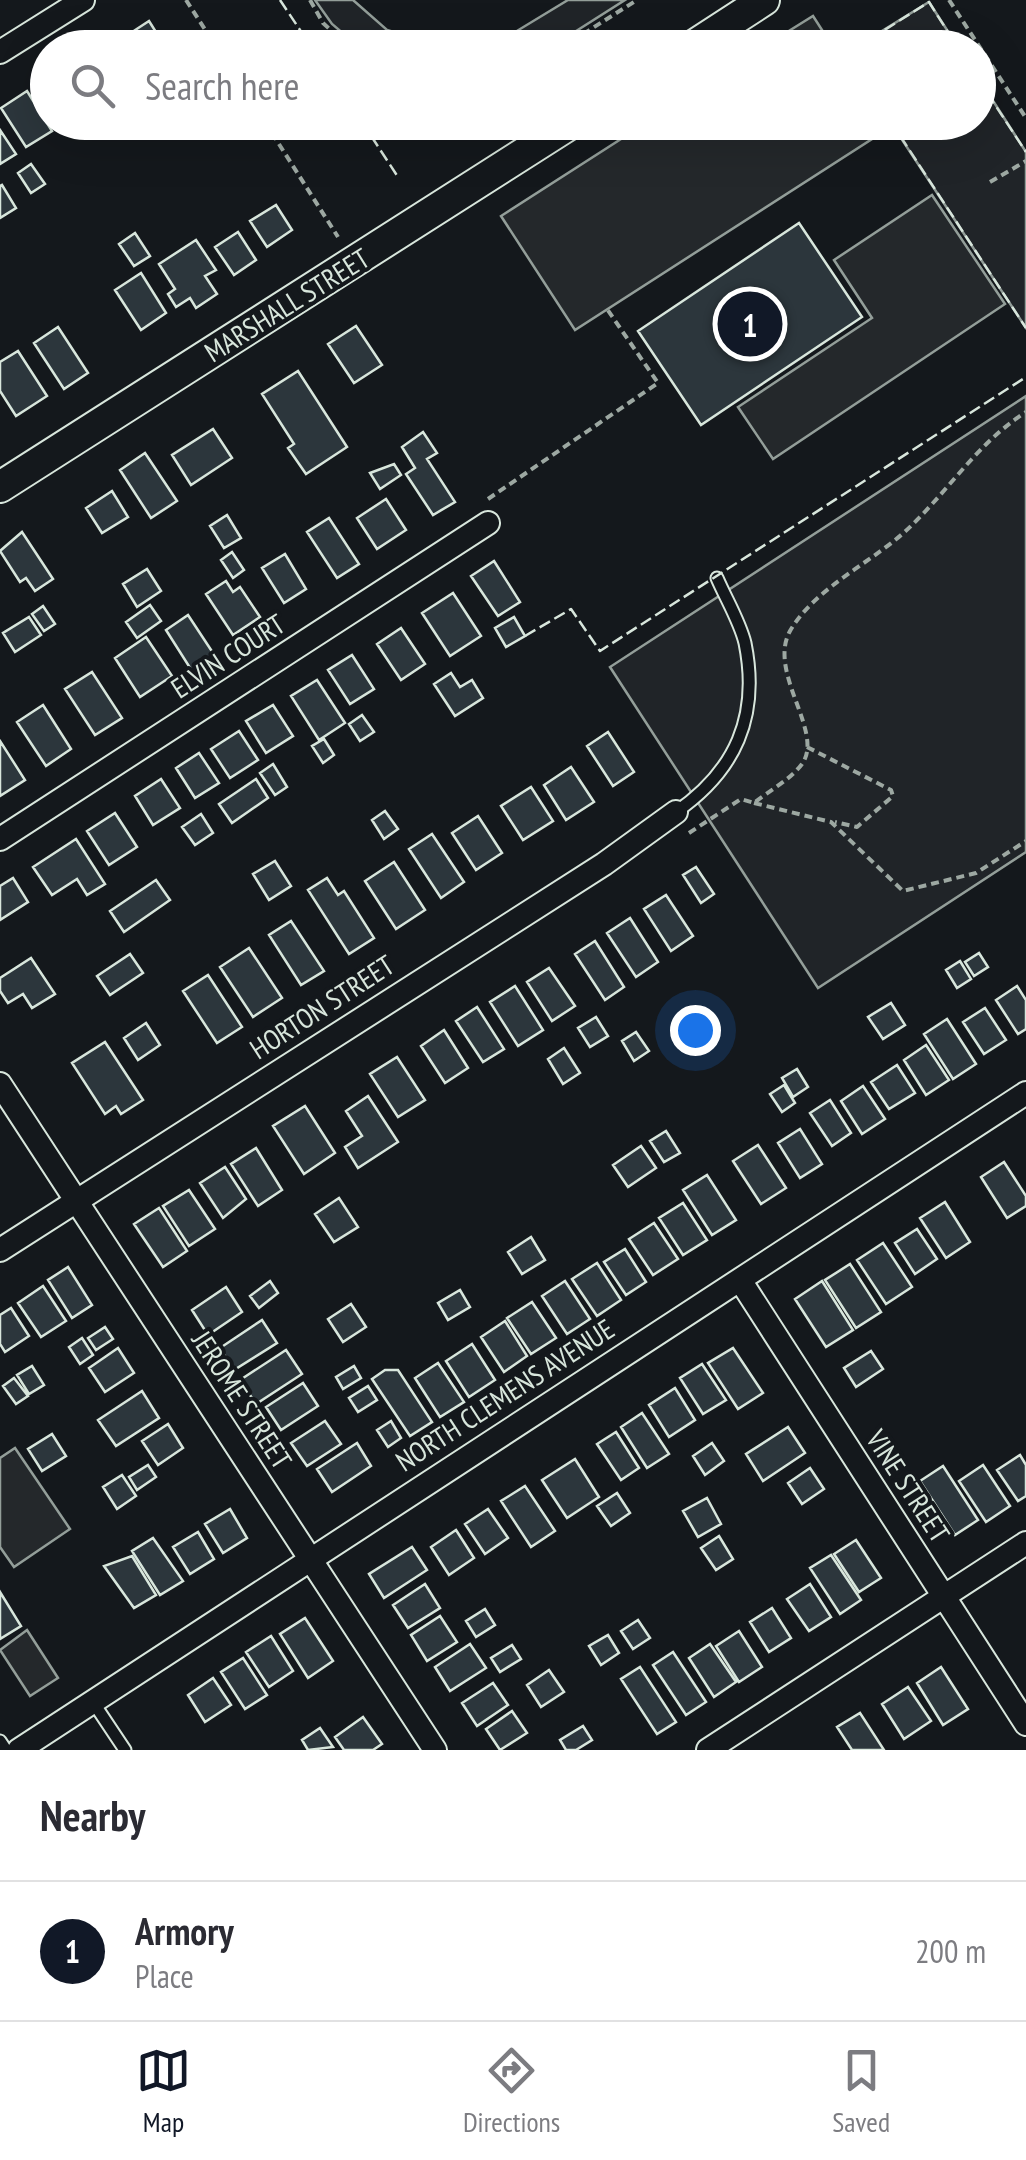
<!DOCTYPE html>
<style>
:root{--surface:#fff;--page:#f2f2f3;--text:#2b2b33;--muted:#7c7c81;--line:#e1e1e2;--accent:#111827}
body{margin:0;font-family:"PT Sans Narrow",sans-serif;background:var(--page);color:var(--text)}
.you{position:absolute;left:695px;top:1030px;width:35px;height:35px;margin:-25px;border:8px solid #fff;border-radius:50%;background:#1a73e8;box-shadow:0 0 0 15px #1a73e833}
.badge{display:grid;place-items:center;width:65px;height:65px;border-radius:50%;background:var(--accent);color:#fff;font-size:32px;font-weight:700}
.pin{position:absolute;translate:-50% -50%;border:5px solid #fff;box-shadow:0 2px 10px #0006}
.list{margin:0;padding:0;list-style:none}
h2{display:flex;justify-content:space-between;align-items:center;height:130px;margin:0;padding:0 40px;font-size:42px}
h2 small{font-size:32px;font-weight:400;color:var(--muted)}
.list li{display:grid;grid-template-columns:65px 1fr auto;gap:30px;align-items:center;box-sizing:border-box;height:140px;padding:0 40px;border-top:2px solid var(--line)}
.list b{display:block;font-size:38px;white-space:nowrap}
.list p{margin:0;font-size:32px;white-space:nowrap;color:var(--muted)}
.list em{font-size:32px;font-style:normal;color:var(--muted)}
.icon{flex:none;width:55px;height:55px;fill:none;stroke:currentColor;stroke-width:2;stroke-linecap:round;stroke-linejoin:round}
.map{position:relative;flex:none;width:1026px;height:1750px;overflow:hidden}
.search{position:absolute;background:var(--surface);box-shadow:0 10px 40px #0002;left:30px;right:30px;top:30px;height:110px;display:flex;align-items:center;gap:25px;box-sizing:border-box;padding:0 35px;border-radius:55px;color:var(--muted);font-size:38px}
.sheet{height:270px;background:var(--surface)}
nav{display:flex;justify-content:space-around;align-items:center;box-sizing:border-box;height:140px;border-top:2px solid var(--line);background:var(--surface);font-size:28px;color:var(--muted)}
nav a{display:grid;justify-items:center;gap:5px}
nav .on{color:var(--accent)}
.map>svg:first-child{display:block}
.green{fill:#202428;stroke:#939e99;stroke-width:2.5}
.parking{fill:#24282b;stroke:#939e99;stroke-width:2.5}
.building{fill:#2c363c;stroke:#d8e6dc;stroke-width:2.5}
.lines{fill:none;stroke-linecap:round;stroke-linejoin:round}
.lane-casing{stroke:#d8e6dc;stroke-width:15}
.street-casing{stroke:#d8e6dc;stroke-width:26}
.secondary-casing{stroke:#d8e6dc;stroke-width:34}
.path{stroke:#9da8a2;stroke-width:4;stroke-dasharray:8 5;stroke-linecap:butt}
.lane{stroke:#14181c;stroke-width:11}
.street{stroke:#14181c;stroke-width:22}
.secondary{stroke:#14181c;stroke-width:30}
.fence{stroke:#d8e6dc;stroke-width:2.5;stroke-dasharray:12 5;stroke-linecap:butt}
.labels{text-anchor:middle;stroke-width:8;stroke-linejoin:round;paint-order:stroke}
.street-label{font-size:28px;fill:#d8e6dc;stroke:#14181c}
</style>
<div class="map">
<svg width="1026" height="1750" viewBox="0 0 1026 1750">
<rect width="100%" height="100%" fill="#14181c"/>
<path class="green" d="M315 0H353L387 30 445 47H359L332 24Z
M568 0H625L551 47H456L507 37Z
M929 2 958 47H856Z
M979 79 1026 152V328L891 123 978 122Z
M1026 396V852L818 988 610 667Z"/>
<path class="parking" d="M813 16 833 47H763Z
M882 123 886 130 575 330 501 216 646 123Z
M932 195 1005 304 773 459 738 407 872 318 834 260Z
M15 1448 70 1529 14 1567 0 1547V1458Z
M27 1630 58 1678 30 1696 0 1650Z"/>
<path class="building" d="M149 21 166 48H134L126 36Z
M27 91 52 131 26 147 1 108Z
M0 130 16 154 0 164Z
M31 164 45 184 31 193 18 173Z
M2 185 16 208 0 218V186Z
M276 205 292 230 267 247 250 221Z
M799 223 862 317 701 425 638 331Z
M238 232 256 260 234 275 215 247Z
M135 233 150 256 134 266 119 244Z
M196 240 216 270 205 276 217 294 196 308 190 298 176 307 168 294 175 289 159 264Z
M141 273 166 313 141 330 115 290Z
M356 326 382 365 354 383 328 344Z
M58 327 88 373 64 389 34 343Z
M18 351 47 396 16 416 0 391V362Z
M298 371 347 447 306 474 288 448 294 444 262 394Z
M213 429 232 458 191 485 172 455Z
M423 432 437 453 427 459 455 502 433 515 406 474 415 468 402 447Z
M145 453 177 501 151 518 120 470Z
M394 464 401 475 380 489 370 473Z
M112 491 128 517 102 533 86 508Z
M386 499 406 530 377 549 357 518Z
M227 515 241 538 224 548 210 526Z
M329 518 359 564 337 578 307 532Z
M22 532 53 579 35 591 26 578 20 582 0 551Z
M232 552 244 570 233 578 221 560Z
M285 554 306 589 284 603 262 568Z
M494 561 520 602 498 616 471 576Z
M147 569 161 591 137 607 123 584Z
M226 581 233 592 240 587 260 617 233 635 206 594Z
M453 593 481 636 450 656 422 613Z
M150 605 161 621 137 638 126 622Z
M43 606 55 624 44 631 32 614Z
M188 615 215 656 192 671 166 630Z
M29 617 41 635 15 652 3 633Z
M514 617 525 636 506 647 495 628Z
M401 628 425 664 401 680 377 644Z
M146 637 172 676 140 697 115 658Z
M352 655 374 689 350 704 328 670Z
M92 672 122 718 95 735 65 689Z
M451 673 460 687 472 680 483 698 455 716 434 684Z
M317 680 345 723 319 740 291 696Z
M43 705 71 749 46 766 17 722Z
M273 705 293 736 266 753 246 721Z
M362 715 374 732 360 741 349 724Z
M239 731 258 760 230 778 211 749Z
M608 732 634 772 613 786 587 746Z
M324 739 334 755 323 763 312 746Z
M0 741 25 780 0 796Z
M199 753 219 783 195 798 176 768Z
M273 764 287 787 275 795 260 773Z
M571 767 594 802 566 820 544 785Z
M161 779 180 808 153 825 135 796Z
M256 779 268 798 232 823 219 804Z
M531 787 553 821 523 840 501 806Z
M385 811 398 829 384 839 372 820Z
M115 813 137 847 109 865 87 831Z
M201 814 213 833 195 845 182 827Z
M478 816 502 853 476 870 452 833Z
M432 834 464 882 441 898 409 849Z
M76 839 105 884 87 895 77 879 52 895 33 867Z
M275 861 291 886 269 900 253 874Z
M394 862 425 910 396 929 365 881Z
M696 867 714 894 701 903 683 875Z
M13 878 28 902 0 920V886Z
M327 878 338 895 344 891 374 938 349 954 308 890Z
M156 880 170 900 124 932 110 911Z
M666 895 693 936 671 951 644 909Z
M630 918 658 962 636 977 607 933Z
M291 921 324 971 301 985 269 935Z
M595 941 624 987 605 1000 575 954Z
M249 948 282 998 253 1017 220 967Z
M979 953 988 967 974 976 965 962Z
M130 954 143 973 110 995 97 976Z
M31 958 55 994 32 1008 23 994 8 1003 0 991V978Z
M960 961 971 979 957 988 946 970Z
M549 968 575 1006 552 1021 527 982Z
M208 975 242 1027 217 1043 183 991Z
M515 986 543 1030 518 1046 490 1002Z
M1017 986 1026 1000V1029L1018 1034 996 1000Z
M891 1003 905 1025 883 1039 868 1017Z
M477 1007 504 1049 483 1062 456 1021Z
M985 1008 1006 1040 984 1054 963 1022Z
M596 1017 608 1036 590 1047 578 1028Z
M947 1019 976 1064 953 1079 924 1034Z
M146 1023 160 1045 138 1060 124 1038Z
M444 1030 468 1068 445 1083 421 1046Z
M636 1032 649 1051 634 1061 622 1041Z
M105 1042 143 1100 121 1114 116 1106 105 1114 72 1063Z
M926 1045 949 1080 926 1095 904 1060Z
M564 1048 580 1073 563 1084 548 1059Z
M397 1057 425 1100 398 1117 370 1074Z
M897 1065 915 1093 889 1109 871 1082Z
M797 1069 808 1087 793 1097 782 1078Z
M784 1085 795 1103 782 1112 770 1094Z
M863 1086 885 1119 862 1134 841 1101Z
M368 1096 398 1142 358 1168 345 1147 362 1136 346 1111Z
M830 1100 851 1133 832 1146 810 1113Z
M305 1106 335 1153 304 1174 273 1126Z
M800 1129 822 1164 800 1178 778 1143Z
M666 1131 680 1153 664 1162 650 1141Z
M758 1145 786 1188 761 1204 733 1161Z
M641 1146 656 1168 628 1187 613 1165Z
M256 1148 282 1190 258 1206 231 1164Z
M1004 1162 1026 1196V1206L1007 1218 981 1177Z
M225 1167 246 1199 223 1218 200 1183Z
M707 1175 736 1220 712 1235 683 1190Z
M189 1190 215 1229 189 1246 163 1206Z
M339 1198 358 1227 334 1242 315 1214Z
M945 1202 970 1242 946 1258 920 1218Z
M683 1203 707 1240 683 1255 659 1218Z
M159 1208 187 1251 163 1267 134 1224Z
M654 1223 678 1259 653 1275 629 1239Z
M917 1229 937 1259 915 1274 895 1243Z
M531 1237 545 1260 522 1274 508 1252Z
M883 1243 912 1287 886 1304 857 1260Z
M625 1249 646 1282 626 1295 604 1262Z
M597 1263 621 1300 597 1316 572 1279Z
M850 1264 881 1312 856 1328 825 1280Z
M68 1267 92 1305 72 1318 48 1280Z
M270 1281 278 1293 259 1308 250 1296Z
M565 1281 590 1319 567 1334 542 1296Z
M822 1281 853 1330 826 1347 795 1299Z
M43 1286 66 1321 41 1337 18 1303Z
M226 1287 242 1312 208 1335 192 1310Z
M460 1290 470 1307 448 1320 438 1303Z
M532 1302 556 1338 531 1354 507 1318Z
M351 1304 366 1327 343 1342 328 1319Z
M11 1308 29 1336 5 1352 0 1344V1315Z
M262 1320 277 1343 234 1370 220 1348Z
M505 1321 527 1356 504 1372 481 1337Z
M105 1327 113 1339 96 1350 88 1338Z
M82 1338 93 1355 80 1364 69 1347Z
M472 1344 495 1380 469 1397 446 1361Z
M118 1348 134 1373 105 1392 89 1368Z
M733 1348 763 1393 738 1409 708 1363Z
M286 1350 302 1374 256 1404 240 1380Z
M871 1351 883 1369 856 1387 844 1368Z
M438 1363 464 1402 440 1417 415 1378Z
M702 1364 726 1400 703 1414 680 1378Z
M32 1366 44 1385 29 1394 17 1375Z
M354 1366 361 1378 343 1389 336 1377Z
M385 1370H398L432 1422 410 1436 372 1379Z
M14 1378 28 1396 16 1404 3 1386Z
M303 1383 318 1406 281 1430 266 1407Z
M368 1386 377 1400 358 1412 349 1398Z
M675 1388 695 1420 669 1437 649 1405Z
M142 1391 159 1418 116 1446 98 1420Z
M642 1413 669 1454 647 1468 621 1427Z
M325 1421 341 1444 307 1466 291 1443Z
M391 1421 401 1438 388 1447 377 1430Z
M168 1424 183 1448 158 1465 142 1441Z
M788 1427 805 1453 763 1481 746 1454Z
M616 1432 639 1468 621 1480 597 1444Z
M52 1434 66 1456 42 1471 28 1449Z
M357 1443 371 1466 332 1492 317 1469Z
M712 1443 724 1461 705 1475 693 1456Z
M1020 1455 1026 1465V1496L1018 1501 997 1470Z
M575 1459 599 1497 567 1518 542 1480Z
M148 1465 156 1477 137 1490 129 1477Z
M983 1465 1010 1506 986 1522 959 1481Z
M943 1466 978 1520 955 1535 920 1481Z
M810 1468 824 1489 802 1504 788 1483Z
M122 1475 136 1496 117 1509 103 1487Z
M525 1486 555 1531 531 1547 501 1501Z
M617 1493 630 1513 611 1526 597 1506Z
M707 1498 721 1524 698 1537 683 1511Z
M230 1509 247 1538 223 1553 205 1524Z
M488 1509 508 1538 485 1554 465 1524Z
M456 1530 474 1558 449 1575 431 1547Z
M198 1532 214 1559 190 1574 173 1547Z
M719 1536 733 1559 716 1570 701 1548Z
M153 1538 183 1581 160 1595 132 1551Z
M856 1540 881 1578 859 1592 834 1554Z
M412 1547 427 1570 384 1598 369 1574Z
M831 1555 861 1600 840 1614 810 1568Z
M132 1556 156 1595 134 1608 104 1566Z
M425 1584 440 1608 408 1628 393 1605Z
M810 1584 831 1617 809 1631 787 1599Z
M0 1592 21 1626 0 1639Z
M772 1608 791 1638 769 1652 750 1622Z
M485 1609 495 1625 476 1637 466 1621Z
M440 1616 457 1642 427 1661 411 1635Z
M305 1618 333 1661 308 1678 280 1634Z
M638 1620 650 1638 633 1649 621 1631Z
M739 1631 762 1667 739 1682 716 1646Z
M608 1635 619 1653 601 1665 589 1646Z
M271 1636 293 1671 269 1687 246 1652Z
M470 1644 486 1668 450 1691 435 1667Z
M710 1644 736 1682 714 1697 689 1658Z
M512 1645 521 1659 500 1672 491 1658Z
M673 1652 706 1702 686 1715 653 1665Z
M243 1658 267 1695 245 1709 221 1672Z
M640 1667 676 1722 657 1734 621 1679Z
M941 1667 968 1709 943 1725 917 1683Z
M549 1670 564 1692 541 1707 527 1685Z
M213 1678 231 1705 205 1722 188 1695Z
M493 1683 508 1705 477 1726 462 1703Z
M908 1687 931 1721 904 1739 882 1704Z
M512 1711 527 1733 500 1750 486 1729Z
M860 1713 884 1750H852L837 1727Z
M363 1717 382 1744 373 1750H344L335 1737Z
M583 1726 592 1740 576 1750H566L560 1740Z
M320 1728 333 1747 308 1750 302 1740Z"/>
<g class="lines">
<g class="lane-casing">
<path id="lane" d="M676 812C735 771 760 717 745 643 740 622 726 599 717 578
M93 1702 125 1750
M0 1741 6 1750"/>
</g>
<g class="street-casing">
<path id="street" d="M0 52 83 0
M0 839 488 523
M0 1084 435 1750
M0 1250 604 864 676 812
M740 1280 1026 1724
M19 1750 1026 1093
M708 1750 1026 1543"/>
</g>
<g class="secondary-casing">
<path id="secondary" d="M690 48 764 0
M0 487 573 122"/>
</g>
<path class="path" d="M186 0 217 48
M310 0 323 23 350 48
M949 0 1026 118
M561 48 637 0
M265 122 338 237
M990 182 1026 161
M488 499 658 383 607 309
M807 747 891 790 893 796 857 827 835 822
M754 803 831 822 903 891 976 873 1026 841
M689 833 741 799 754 803C769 791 791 779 802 764 825 732 767 673 790 631 816 586 876 561 912 525 951 487 979 442 1026 412"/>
<use href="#lane" class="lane"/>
<use href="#street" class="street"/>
<use href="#secondary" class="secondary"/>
<path class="fence" d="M280 0 312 48
M856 48 929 2 958 48
M978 79 1026 152
M362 122 398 177
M891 122 1026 328
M525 636 571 609 600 651 1026 377"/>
</g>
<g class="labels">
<g class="street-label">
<text transform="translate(287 305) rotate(-32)" y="10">MARSHALL STREET</text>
<text transform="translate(228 656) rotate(-33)" y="10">ELVIN COURT</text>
<text transform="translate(322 1007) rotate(-33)" y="10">HORTON STREET</text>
<text transform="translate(505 1395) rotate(-33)" y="10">NORTH CLEMENS AVENUE</text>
<text transform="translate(242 1400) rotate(57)" y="10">JEROME STREET</text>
<text transform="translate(908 1486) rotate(57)" y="10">VINE STREET</text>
</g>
</g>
</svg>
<div class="you"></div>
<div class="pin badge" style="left:750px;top:324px">1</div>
<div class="search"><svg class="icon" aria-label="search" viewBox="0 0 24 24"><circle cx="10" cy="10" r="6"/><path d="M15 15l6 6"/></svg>Search here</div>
</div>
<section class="sheet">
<h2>Nearby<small></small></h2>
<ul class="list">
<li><span class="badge">1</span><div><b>Armory</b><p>Place</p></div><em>200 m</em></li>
</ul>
</section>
<nav>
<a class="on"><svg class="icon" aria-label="map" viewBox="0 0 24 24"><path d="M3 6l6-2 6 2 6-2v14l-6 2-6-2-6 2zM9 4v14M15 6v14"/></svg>Map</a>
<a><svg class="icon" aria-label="directions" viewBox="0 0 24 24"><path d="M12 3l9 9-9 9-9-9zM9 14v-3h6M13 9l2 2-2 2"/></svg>Directions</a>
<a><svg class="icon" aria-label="saved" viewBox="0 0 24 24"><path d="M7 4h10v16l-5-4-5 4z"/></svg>Saved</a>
</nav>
